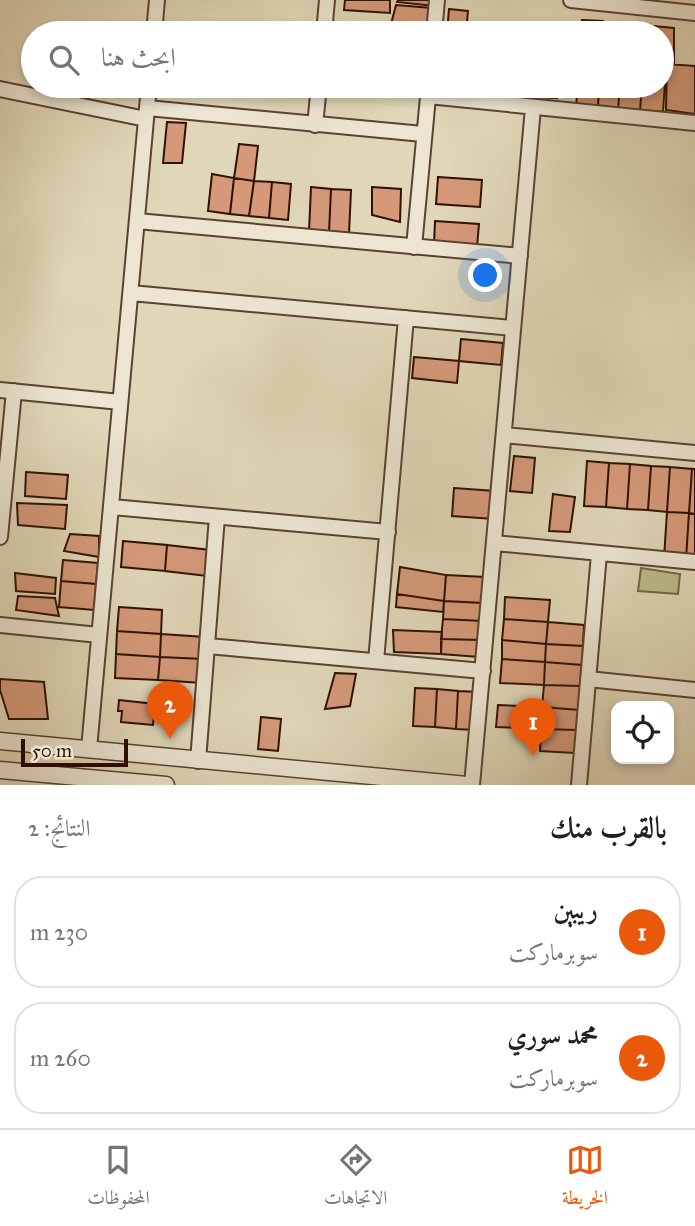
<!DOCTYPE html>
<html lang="ar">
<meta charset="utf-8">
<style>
:root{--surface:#fff;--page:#f2f2f2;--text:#202124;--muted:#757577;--line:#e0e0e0;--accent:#ea580c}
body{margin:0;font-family:"IM FELL Great Primer",Amiri,serif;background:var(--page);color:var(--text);direction:rtl}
.controls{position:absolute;right:21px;bottom:21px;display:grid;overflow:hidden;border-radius:14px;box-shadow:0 4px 10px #0003}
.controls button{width:63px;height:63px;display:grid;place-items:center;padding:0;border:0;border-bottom:2px solid var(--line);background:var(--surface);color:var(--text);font:35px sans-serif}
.scale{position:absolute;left:21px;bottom:18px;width:107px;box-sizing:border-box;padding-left:7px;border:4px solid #2f1002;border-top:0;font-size:19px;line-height:24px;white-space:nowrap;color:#2f1002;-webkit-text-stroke:5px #ebe5d1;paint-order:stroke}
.you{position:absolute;left:486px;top:276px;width:24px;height:24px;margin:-18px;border:5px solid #fff;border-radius:50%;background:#1a73e8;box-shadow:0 0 0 10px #1a73e833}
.badge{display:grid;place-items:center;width:46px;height:46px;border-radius:50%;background:var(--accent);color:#fff;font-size:23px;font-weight:700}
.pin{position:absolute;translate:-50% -58px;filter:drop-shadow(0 2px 4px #0008)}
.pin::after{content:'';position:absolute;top:37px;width:24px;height:21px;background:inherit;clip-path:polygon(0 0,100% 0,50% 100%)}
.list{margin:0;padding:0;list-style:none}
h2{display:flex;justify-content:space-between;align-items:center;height:91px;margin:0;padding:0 28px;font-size:30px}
h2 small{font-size:23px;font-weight:400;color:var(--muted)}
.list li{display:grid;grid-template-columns:46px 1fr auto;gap:21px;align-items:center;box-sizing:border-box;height:112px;margin:0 14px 14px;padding:0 14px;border:2px solid var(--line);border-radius:28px}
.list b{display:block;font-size:26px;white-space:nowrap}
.list p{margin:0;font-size:23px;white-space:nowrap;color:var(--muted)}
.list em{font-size:23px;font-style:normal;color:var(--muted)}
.icon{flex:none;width:38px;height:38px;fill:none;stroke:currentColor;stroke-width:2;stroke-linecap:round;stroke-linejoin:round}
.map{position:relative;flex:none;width:695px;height:785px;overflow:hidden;direction:ltr}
.search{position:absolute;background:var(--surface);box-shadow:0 4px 10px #0003;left:21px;right:21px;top:21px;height:77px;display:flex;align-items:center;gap:18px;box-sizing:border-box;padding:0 24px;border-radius:38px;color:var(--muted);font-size:26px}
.sheet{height:343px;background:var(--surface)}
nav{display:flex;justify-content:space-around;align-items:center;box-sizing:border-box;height:98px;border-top:2px solid var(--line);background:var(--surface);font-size:19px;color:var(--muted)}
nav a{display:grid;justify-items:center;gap:4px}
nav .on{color:var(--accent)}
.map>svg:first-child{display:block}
.green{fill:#babc89;stroke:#746646;stroke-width:2}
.building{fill:#d59979;stroke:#2f1002;stroke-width:2}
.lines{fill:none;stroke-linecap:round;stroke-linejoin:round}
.minor-casing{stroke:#5b4230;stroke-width:18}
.tertiary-casing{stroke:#5b4230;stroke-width:19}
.minor{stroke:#ebe5d1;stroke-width:14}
.tertiary{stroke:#ebe5d1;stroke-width:16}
</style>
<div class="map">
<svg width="695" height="785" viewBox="0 0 695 785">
<rect width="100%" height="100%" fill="#e0d7b8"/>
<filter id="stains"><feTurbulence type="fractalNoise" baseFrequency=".00286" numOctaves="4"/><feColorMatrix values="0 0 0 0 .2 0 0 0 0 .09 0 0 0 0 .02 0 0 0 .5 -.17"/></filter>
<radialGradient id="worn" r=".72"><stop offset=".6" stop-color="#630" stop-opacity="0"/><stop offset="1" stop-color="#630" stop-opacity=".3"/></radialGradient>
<path class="green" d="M641 568 680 574 678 594 638 591Z"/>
<path class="building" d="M345 0H390V13L344 10Z
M398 0H434V6L397 2Z
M396 5 432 8V27L391 24Z
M449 9 468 11 466 33H447Z
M582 20 603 21V33H581Z
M630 23 651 25 650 33H630Z
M653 26 674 28V63L662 62V33H653Z
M667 64 695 66V114L666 110Z
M662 68H666L663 112 640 110 642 86H662Z
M489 86H513L511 96 489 94Z
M514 86H534L532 98H512Z
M535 86H558L557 98 534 97Z
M578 86H599L598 107 576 106Z
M599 86H620L618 109 598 107Z
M620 86H642L640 110 618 109Z
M167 122 186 123 182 163H163Z
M239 144 258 146 254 181 234 178Z
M212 174 234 178 230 214 208 211Z
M438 177 482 180 480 207 436 204Z
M234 178 254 181 249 216 230 214Z
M254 181 272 182 269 218 249 216Z
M272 182 291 184 288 220 269 218Z
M311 187 331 189 329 233 309 231Z
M372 187 401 189 400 222 372 215Z
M331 189 351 190 349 234 329 233Z
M435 221 479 224 477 247 434 244Z
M461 339 503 343 501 365 459 361Z
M414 357 459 361 457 383 412 378Z
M514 456 535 458 532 493 510 491Z
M587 461 609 463 606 507 584 506Z
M609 463 630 464 627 509 606 507Z
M630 464 651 466 648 510 627 509Z
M651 466 670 467 667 512 648 510Z
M670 467 692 469 689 513 667 512Z
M692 469H695V514L689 513Z
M26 472 68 475 66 499 25 496Z
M454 488 495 491 494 519 452 516Z
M553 494 575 497 570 532 549 531Z
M17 503 67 505 65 529 18 525Z
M667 512 689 513 686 559 664 558Z
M689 513 695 514V560L686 559Z
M70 534 99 536V557L64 551Z
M123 541 167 545 165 571 121 567Z
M167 545 210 550 207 576 165 571Z
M63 560 98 563 96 584 61 581Z
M400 567 446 575 444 601 397 594Z
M15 573 56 578 55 594 16 591Z
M446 575 485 577 483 603 444 601Z
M61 581 96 584 94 610 59 607Z
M397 594 444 601 443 612 396 607Z
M18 596 55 598 59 616 16 610Z
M505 597 550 600 548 622 504 619Z
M444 601 483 603 482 621 443 619Z
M119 607 162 610 161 634 117 631Z
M443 619 482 621 481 640 441 639Z
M504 619 548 622 546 644 502 640Z
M548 622 584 625 583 646 546 644Z
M393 630 442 632 441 654 394 652Z
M117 631 161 634 160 657 116 654Z
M161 634 205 637 203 659 160 657Z
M441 639 481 640 479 657 441 654Z
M502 640 546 644 545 662 502 659Z
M546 644 583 646 582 665 545 662Z
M116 654 160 657 158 680 115 678Z
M160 657 203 659 202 683 158 680Z
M502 659 545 662 544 685 500 683Z
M545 662 582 665 580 686 544 685Z
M335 673 356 674 350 706 325 709Z
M0 679 44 682 48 719H9L0 690Z
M544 685 580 686 579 710 542 707Z
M415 688 437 689 435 727 413 726Z
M437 689 458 691 456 729 435 727Z
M458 691 478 692 475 730 456 729Z
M119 700 155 704 153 725 121 722 122 711H118Z
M498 705 542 707 541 729 496 727Z
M542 707 579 710 577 730 541 729Z
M261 717 281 719 278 751 258 749Z
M541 729 577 730 574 753 540 751Z"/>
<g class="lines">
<g class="minor-casing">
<path id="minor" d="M571 0 695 13
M154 33 157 0
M324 33 327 0
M434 33 437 0
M0 89 146 119
M428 96 695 123
M147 108 423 134
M315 125 319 86
M137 221 520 256
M414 247 429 86
M131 293 513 328
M0 390 120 402
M504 435 695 453
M112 507 388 532
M0 537 14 391
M494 543 695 562
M0 625 99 635
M208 646 483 671
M376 661 406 318
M588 679 695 690
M89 749 149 86
M198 761 217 517
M472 785 533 108
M579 785 599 554"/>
</g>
<g class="tertiary-casing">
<path id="tertiary" d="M0 741 467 785
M0 770 166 785"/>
</g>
<use href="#minor" class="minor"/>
<use href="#tertiary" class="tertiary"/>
</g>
<rect width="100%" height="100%" filter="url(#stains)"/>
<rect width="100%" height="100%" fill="url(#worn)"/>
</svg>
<div class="controls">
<button><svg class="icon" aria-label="locate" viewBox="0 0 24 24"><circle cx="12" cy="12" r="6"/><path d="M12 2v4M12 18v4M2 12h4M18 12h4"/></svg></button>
</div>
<div class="scale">50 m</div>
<div class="you"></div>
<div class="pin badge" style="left:533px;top:756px">1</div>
<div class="pin badge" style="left:170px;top:739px">2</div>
<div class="search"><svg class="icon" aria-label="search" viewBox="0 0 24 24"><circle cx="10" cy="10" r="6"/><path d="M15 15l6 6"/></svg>ابحث هنا</div>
</div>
<section class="sheet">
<h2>بالقرب منك<small>النتائج: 2</small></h2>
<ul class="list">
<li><span class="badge">1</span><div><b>ريبين</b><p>سوبرماركت</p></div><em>230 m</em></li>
<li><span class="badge">2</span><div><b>محمد سوري</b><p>سوبرماركت</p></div><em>260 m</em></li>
</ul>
</section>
<nav>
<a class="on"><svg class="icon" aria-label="map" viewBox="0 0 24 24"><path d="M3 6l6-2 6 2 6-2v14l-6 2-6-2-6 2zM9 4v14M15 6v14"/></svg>الخريطة</a>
<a><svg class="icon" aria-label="directions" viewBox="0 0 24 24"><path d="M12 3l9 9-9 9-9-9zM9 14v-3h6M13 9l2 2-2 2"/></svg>الاتجاهات</a>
<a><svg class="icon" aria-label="saved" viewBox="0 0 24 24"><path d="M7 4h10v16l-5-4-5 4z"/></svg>المحفوظات</a>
</nav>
